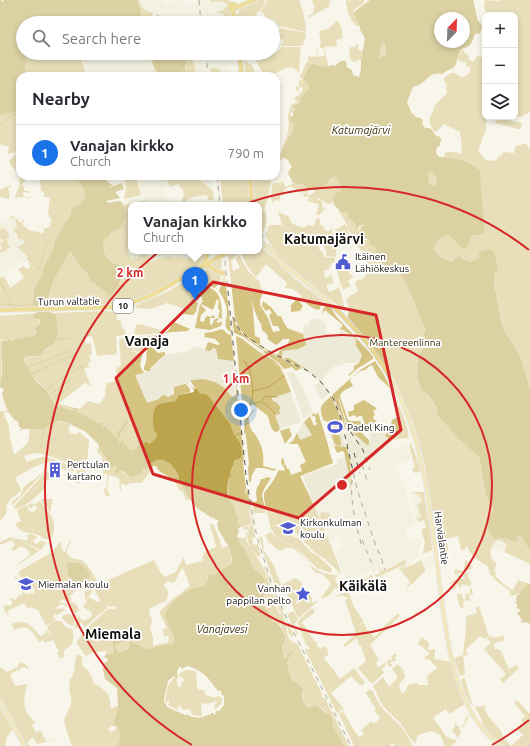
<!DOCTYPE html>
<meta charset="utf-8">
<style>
:root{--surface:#fff;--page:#f2f2f3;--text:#2b2b33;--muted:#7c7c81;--line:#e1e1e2;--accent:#1a73e8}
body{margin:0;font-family:Ubuntu,sans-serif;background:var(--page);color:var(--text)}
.controls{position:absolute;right:12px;top:12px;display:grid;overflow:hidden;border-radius:8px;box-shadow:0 2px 6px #0003}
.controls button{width:36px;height:36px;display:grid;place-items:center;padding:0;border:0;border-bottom:1px solid var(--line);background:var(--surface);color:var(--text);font:20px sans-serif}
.compass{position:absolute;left:434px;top:12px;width:36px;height:36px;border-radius:50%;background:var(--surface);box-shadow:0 2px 6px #0003;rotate:23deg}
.you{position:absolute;left:241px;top:410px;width:14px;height:14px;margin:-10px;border:3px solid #fff;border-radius:50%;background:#1a73e8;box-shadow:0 0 0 6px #1a73e833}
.badge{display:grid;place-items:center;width:26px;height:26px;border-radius:50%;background:var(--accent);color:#fff;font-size:13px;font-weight:700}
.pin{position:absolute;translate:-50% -33px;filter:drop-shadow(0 1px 2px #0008)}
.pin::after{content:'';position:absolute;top:21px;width:14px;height:12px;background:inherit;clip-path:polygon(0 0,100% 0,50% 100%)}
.popup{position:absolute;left:128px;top:202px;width:134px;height:52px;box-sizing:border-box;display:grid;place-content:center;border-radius:8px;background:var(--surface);filter:drop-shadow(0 1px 3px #0005);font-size:13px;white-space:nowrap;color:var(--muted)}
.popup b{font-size:15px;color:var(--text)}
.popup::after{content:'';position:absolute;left:50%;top:100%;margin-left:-8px;border:8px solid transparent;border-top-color:var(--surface)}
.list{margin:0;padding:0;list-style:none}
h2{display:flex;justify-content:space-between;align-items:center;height:52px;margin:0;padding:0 16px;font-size:17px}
h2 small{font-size:13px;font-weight:400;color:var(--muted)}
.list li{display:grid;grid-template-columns:26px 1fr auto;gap:12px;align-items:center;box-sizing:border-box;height:56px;padding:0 16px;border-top:1px solid var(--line)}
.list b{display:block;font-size:15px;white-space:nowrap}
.list p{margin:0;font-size:13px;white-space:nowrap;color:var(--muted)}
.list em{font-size:13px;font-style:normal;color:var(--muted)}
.icon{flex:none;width:22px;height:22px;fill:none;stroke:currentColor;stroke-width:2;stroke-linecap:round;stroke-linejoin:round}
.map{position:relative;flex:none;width:530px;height:746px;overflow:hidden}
.search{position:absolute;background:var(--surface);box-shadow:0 2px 6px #0003;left:16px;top:16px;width:264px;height:44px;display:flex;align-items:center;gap:10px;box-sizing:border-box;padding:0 14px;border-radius:22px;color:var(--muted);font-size:15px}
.panel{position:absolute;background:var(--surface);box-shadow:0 2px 6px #0003;left:16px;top:72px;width:264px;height:108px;border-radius:12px}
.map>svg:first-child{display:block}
.built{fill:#eeead8;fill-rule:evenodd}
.green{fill:#d5c382;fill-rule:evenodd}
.water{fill:#bba44c;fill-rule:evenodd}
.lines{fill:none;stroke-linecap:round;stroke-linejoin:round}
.stream{stroke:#bba44c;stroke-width:1}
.major-casing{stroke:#d4d4d3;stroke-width:5}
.highway-casing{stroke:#d4d4d3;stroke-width:6}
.major{stroke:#ecd885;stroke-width:3}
.highway{stroke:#e0be34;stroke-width:4}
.rail{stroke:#53514c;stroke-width:1;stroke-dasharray:5 5;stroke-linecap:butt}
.highway-bridge-casing{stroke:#d4d4d3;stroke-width:6;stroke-linecap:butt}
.highway-bridge{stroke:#e0be34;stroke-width:4}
.marked{fill:none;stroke:#d62828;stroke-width:3;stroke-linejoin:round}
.ring{fill:none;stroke:#d62828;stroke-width:2}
.labels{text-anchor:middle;stroke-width:3.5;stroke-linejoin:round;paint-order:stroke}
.shield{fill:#fff;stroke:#585755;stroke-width:1}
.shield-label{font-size:9px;font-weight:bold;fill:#100f0c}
.poi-label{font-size:10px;fill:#100f0c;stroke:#fff;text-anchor:start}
.street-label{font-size:10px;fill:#100f0c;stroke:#fff}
.park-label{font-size:10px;fill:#392f07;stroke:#fff}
.water-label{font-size:11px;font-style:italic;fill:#3a3109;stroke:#fff}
.district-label{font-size:14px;font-weight:bold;fill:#100f0c;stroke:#fff}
.centre{fill:#d62828;stroke:#fff;stroke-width:2}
.ring-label{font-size:12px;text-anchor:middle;font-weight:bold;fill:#d62828;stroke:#fff;stroke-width:3.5;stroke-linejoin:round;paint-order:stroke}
</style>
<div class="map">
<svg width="530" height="746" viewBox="0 0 530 746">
<rect width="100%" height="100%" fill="#f8f5ea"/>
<path class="built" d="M141 0H154L157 1 158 0H161L167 5 175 0 181 1 186 7 194 4 196 5V0H227L228 3 225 10 227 23H200L199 21V23H178L173 17 172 20 144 10 140 6 139 1Z
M81 53 84 62 95 53H148L156 74 159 75 160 76H88Z
M191 53H235L237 59 233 60 234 66H229L230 76H218L217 72H219L210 68V76H182L196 71ZM203 54 204 61 196 62 195 55Z
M138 176H211L213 195 197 196 189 198 183 192 182 188H180L179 184 162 190 172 205H141L147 200 142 192Z
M216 176H219L222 205H218Z
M12 215 21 223 14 231 17 234 18 239 26 240V255L29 258 24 262 23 261 21 262 16 265 0 274V222L5 224Z
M131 222V251H196L195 252V254L188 259 181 257 172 258 169 256 149 262 148 256 144 254H141L136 259 130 258 128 254 130 225Z
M235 318 240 329 248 338 268 351 282 358V351L298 349 304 339 303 325H309V321L310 320 318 319 321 320 326 324 327 336 339 335 340 334 339 333 342 329 353 336 356 339V347L362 356 359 363H343V365L335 366 325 376 322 381 330 392 322 400 314 386 320 382 304 369 274 355 248 339 240 331 233 319Z
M194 346 210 351 213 348 216 349 230 360 234 361 236 383H235L236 395 232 397 226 389 212 380 203 379H194L189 380V384L174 387 173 395 147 403 135 375 149 371 150 369 151 366 153 367 166 355 189 351Z
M287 372H294L304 390 312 411 304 419Z
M291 392 301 422 280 429 275 415 273 402 272 398Z
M332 395 337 405 343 421V423L342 424 345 447 334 446 329 434 328 423 339 421 335 403 331 396Z
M338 398H339L347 423 354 434 359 438 367 445H369L370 434 372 430 376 427 378 428 387 431 385 436 391 440 394 449 407 443 411 459 396 464 398 471H399L416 524 405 529 408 539 414 540 420 538 421 543 418 557 417 556 415 559 381 573 379 568 373 571 372 570 347 581 335 553 339 552 338 549 344 547 339 536 334 538V540L332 541 333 543 330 544 315 509 303 476 326 467 327 468 338 464 337 460 346 457 349 475 352 481 350 464H351L347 447 345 429H346L344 422 345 421Z
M304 422 313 435 300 440 297 433Z
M409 492H412L419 495 422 500 423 504 424 520 418 522Z
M282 517 288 521 294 522 297 526 294 530 300 535 301 538 297 539 291 536H288L282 531V530L277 523Z
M498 540 507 544 504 552 492 548 494 542Z
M432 556 435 564 428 569 424 559 425 558Z
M18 573 22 579 27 577 35 590 34 594 30 593 26 595 15 576Z"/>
<path class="green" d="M136 0H141L139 1C141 9 146 11 153 13L150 23H145L144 19 140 13 139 5Z
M211 0H230L229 7 233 16V23H227L226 20H225L223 14 218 13 216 11C221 13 225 9 227 4L221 1 211 2H210Z
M258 0H264L266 4 248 23H238L237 15 241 7Z
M266 0H299C303 10 306 22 306 32L279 26 272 18 270 20 263 13 260 12 267 4Z
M312 0H330L331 2 329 3 330 6 308 18V16L314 13 313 9 315 7Z
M346 0H348L349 2 351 0H364V2C362 6 356 7 353 11L357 17 359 25 357 26 356 25H355L351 19 347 9Z
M485 0 500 1V0H530V112L521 117 515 116V15H487L484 7Z
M156 14 171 20 173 16 178 23H152Z
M82 16H87L92 19 113 16 122 23H117L114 20 110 23H76Z
M337 21C342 25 342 31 343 37L341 38V39L336 40 337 46 324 47 328 65V67H322L317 65 309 66 305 73 309 85 308 90 306 92H304V95L300 98V103L295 105 293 112H291L290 121 294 124 293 131C288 137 282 148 283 156L285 158 280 161C279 149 286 143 288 131 290 126 288 121 288 116 289 111 290 107 292 103V104L298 102 297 101 294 100V99C298 94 301 96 303 88L299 87V91H297L295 87 297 86 299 87V81L301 80 302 81V77L299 78 300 75 302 73 306 63 308 61V56L313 57 317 56 316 51 318 50 317 52 318 57 325 56 323 48H319L321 43 319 31 328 29Z
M281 28 306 33 305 40 302 46H281L284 41 275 34Z
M383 42 385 43 386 55 385 56H383L380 59 379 57 380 45Z
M358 44V50L362 51 361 60H357V62L352 61 349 55 350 47H354Z
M281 47H301L300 55 299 73 294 68 289 67 269 76H261L263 74 252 53C256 53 259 53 263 53 271 54 277 56 281 47Z
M462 50H463L464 52 469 56 468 59 473 62 477 56 485 58V56V117H489L485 125 487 126 478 151 486 160 497 161V158L504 152 514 153 515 147C519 144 523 145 526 143L529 149 530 150V389L521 358 504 330 501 321 496 295V292L495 291C493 285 495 280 495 273L498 271C497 264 497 256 492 250H484L479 252V257L470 262 460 256 455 258 453 262 440 257 433 249C438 239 438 237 449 235L463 248 468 246 472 235H481L485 232 480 170 466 161 445 157 444 154 446 152H454L462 154V152H461L462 146 460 132 444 124 436 132 433 130 429 121 435 105 447 93 446 89 447 85 443 79C451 72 452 70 461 77L466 76 471 70 470 67 466 66V65L467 63 459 61 458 58Z
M27 53H79L87 76H27L25 68Z
M81 53H95L84 62Z
M148 53H154C151 64 155 68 162 76H160L159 75 156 74Z
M190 53H191L196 71 194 72 195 76H179L181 71H187C183 65 189 61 191 55Z
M244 60C253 67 254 64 255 76H246Z
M210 68H219L220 72H217L218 76H211Z
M15 112 20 116V173L15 170 13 167H12L9 161 16 154 15 152 8 154V153L9 147 0 144V114C5 115 9 112 15 112Z
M500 118 522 123 521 129H518L494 123Z
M430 171C436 174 437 178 436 185L433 186 429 183 428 175Z
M21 176H25L26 179 22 185 24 187V191H25L24 190 27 191 28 190 30 193 23 192V196H25L26 197H29L31 196 30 198 23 197 15 198 18 188 20 186 19 180 20 179Z
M36 176H74C80 184 90 192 82 202 79 205 74 207 71 210L70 217 65 224 64 223 58 237 53 245 52 251 42 271V276L39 279V280L34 291 33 298 38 308 0 310V278L4 276 10 288 24 278 18 269 24 266 27 269 30 267V265L28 260 24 262 27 259 28 257 15 245 17 244 16 246 19 247 21 244H24L25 240 18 239 17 234 13 230 17 227 15 218H9L12 215 21 223 24 219 25 220 22 224C27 229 31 232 39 232V233L42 234 44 231V229L51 226 49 224 52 222 48 213 50 197H44V192L41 191 40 177 36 178Z
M123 176H136L141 195 125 199 124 197C127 190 126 183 123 176Z
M164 176H195L213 191 214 200H208L207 195C198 196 191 196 185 202L182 203V200L184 195 182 188H180L179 184 170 187 169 184Z
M220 176H248L250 205H223Z
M253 176H272L268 198 264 209 259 210V205H255Z
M335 176 341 185 340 189 341 190 334 196 333 201 330 204H328L318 198 314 199C320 199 324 201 322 209L324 207 326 208 319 215H316L319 204 307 201 308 199H314L308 198 309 195C312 195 313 193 315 191V190L331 177Z
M283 181 285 186 286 187C295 182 305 180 308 192L307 194 308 195V196L304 197 303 195 306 193 305 192 301 193 290 186 284 190V196L281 195 279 201 275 200 274 203 272 202 271 196 272 184C276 182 280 184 283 181Z
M11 185V186L8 188 9 191V193H10L9 196 10 199 3 198 0 196V190Z
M147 200 141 205H131V222L130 225 128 254 130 255V258L136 259C142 255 140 252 148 256L150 262 169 256 172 258 181 257 188 259 195 254V252L198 251 201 254H202V251H206L204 261 201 264 156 291 118 305 48 308C47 291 59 265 70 252L82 269 87 272 90 280 100 288 106 292 116 264 111 262V261C103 253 103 250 104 239L108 238 110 233 125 211 123 205Z
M339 209 342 212H346C348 215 349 219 351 222L353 221 357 225 358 229 363 223 364 224 363 226 358 231 361 237 365 238 356 242 353 236 348 230 347 225 343 217 339 213Z
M265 210C267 217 267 226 263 232L259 224V211Z
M279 212 288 216 290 218 289 219 291 220 290 221 293 224 304 228 307 225 314 226 317 218 320 219V224L321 226 322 225 327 232 332 229C335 239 337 247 336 257L326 256V250L321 243 318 245 320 251 323 252V254L325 257 335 258V263H332L329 269 324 271 325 278 329 277 332 275 333 283 332 285 330 283 327 284V288L329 292 332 291 339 287 344 304V306L342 308 329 299 284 262 277 255 286 266 335 305 282 262 273 253 267 244 268 243 274 250 269 242 265 234 267 232 269 225H282L280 218 278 214Z
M345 224 347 227V230L350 235 338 241 335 230Z
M3 227 9 234V239L2 240 0 237V230Z
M5 240H9L7 242 9 246H10L11 247 3 252 2 251V252L0 253V249H2L0 243Z
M363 240H369L376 248 375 251 382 266 391 268 400 275 406 283 407 289 414 301 424 327 425 338 423 348 418 358 417 378 422 391 428 394 437 408V414L457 436 479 457 486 495 493 510 490 516 502 538H508L513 542 518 539 517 536H519L524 539 525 543 530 550V564L504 552 507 544 499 540 494 542 492 548H491C490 554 490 560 497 563L494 571 497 573V574L495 575C501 582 504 585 513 590L518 580 529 584 523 588 520 594H519L517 593 514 596 510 595V591L496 581 493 576H491L487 565C478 561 470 556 468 547H465V550H461L458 536 446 539 449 553 441 552 437 553 425 465 413 422 388 370 368 341 348 317 349 308 346 299 358 291 355 283 357 280 363 279 372 267 362 257 364 255 356 243Z
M259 247 263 248 273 258 272 256 311 288 324 300 325 301 314 291 279 264 294 278 323 301 319 310C311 309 305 302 300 296L301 295 293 289 285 288 287 283 266 264 256 277C249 269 243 261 241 251H259Z
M235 251H238V253L231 261 233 271 240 268 236 259 239 254 244 264 249 272 259 281 263 293 260 300V305L268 318 273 332 280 331 278 326H273L269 315 272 313 269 309 266 311 262 306 263 301 271 307 278 316H281C289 334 288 327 303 334 304 338 305 341 306 345L298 349 282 351V358H289L308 370 268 351 248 338 240 329 235 318 228 255ZM252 299 254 309 258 319 261 324 262 330 267 334 268 337 267 339C270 340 273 344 277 345L283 339H290L286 347 281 348 278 355 268 350 260 345V338L255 336Z
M219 258H222L221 269 219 270 221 271C215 272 213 268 210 264L212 265Z
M338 264 344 267 353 277 348 281 351 286 343 290C340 282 336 273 338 264Z
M208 266 221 274 220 281 215 288 207 284 203 286 201 289 195 287 193 292 199 296 198 300 194 297 192 300 198 303 196 312 193 315 183 314 185 309 167 303 151 309 137 308 134 306 165 293 205 270Z
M224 267 231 332C222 328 227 319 227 312 227 305 223 297 219 291L224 277Z
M206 287C222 289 222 307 222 319L218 317 220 311 218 308 219 301 217 299 213 310 201 304 203 300H202V297L200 296 204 288Z
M297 299 303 306 300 311 291 312V305Z
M200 304 206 310 201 315 200 321 204 322 205 318 207 316 211 317 214 315 215 318H210V324L212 325 214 320 217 318 219 319 216 322 219 323 221 321 222 323 221 326 210 330 195 328Z
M327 304 331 308 336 316 370 353 373 357V359L358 368 349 376 348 375 354 370V366L359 363 362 355 356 346V339L353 336 342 329 341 330 340 329 343 325 325 310 322 314 323 309Z
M104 311 117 312V320L121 321V324L127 335 116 336 117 354 97 356 92 336 85 337 86 344 91 343 92 354 89 355 91 362 88 363 89 367 84 369 91 386 85 383 59 403C66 406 73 407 80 409L88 401 99 404 106 395 105 391 102 390H106V383L118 381 116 368 119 367 121 365 119 341 121 338 133 337 132 342 134 352 142 354 140 366 144 373 135 375 147 403 159 399 163 395 168 397 174 394V387L186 384 190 389V392L179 395 175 401 161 403 153 417 154 431 157 434C156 439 153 441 149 444L143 443 144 446 142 447 140 444 135 450H131L122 444 124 442V439L120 443 118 439 128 422 126 421 121 430 120 429 117 433 118 435 116 438 110 430 102 425V422L99 423 96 422 90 418 75 412V410L78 409H73V411L62 407H59C55 404 52 400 49 395 48 392 48 392 46 389 39 382 18 367 27 356L35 357 49 348 57 339 58 329 57 324V318L54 313Z
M34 313 35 319H39C40 324 36 332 33 336 30 337 26 337 23 337 13 338 10 344 0 339V316L28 314Z
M232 317C240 334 247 339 263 349L262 350 242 336 234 333Z
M174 322 190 329 187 331 134 335 136 325 141 324 166 332C170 330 171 327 172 323L174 324Z
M222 329 228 334 231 335 234 361 218 359 216 349 213 348 210 351 205 350 208 342 218 345 220 344 215 339 204 337 205 333 212 332Z
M156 335V340H152V347L158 353 165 352V355L160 359 152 367H151L150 369 151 370 149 371H147L144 370C144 366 145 365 146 362 147 357 146 354 147 350L146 349 143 352 135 351 133 344 134 337Z
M236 336 241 338 264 356 266 357 248 343 260 352 275 361 280 366 283 372 276 364 270 360C284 370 285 376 291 392L272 398 273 401 277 403 281 408 279 410 280 414 275 415 280 429 277 432C269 431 271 421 267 415L252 404 250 407 251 409 249 411C248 417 249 426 252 431 255 434 257 437 259 441 263 448 264 458 263 466L274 469 276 468 275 471 264 468H256L252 475 251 481 249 482 248 468 249 464 240 381Z
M0 341 2 342 1 387H0Z
M264 350 274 355 302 368 296 371 292 367 284 369 279 363 263 352Z
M375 361 383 373 391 389 378 377 373 367 371 365 365 370 360 371 351 378 350 381 353 386C348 389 342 390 340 396L348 420 350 421H360L363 424 364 422 362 416H358V418L354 415 349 417 348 412 354 410V405L364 400 375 407 377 410H374L373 411 375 414 373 418 382 428H369L362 433 369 440V445H367L359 438 354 434 347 423 339 398H338L345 421 344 422 346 429H345L341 414 332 395 360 370Z
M203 379C217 381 224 386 232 397L236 395V383L244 458 243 463 246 488 245 491 246 496V491L247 488 254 525 252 524 251 512 249 508 250 515 251 524 242 527 237 523 239 519C228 503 227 494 229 476L231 475 230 474 231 470 233 467V462L240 442 234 434 230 423 210 398 201 394 194 389 195 388 190 380Z
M331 396 339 414 341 422 337 421 336 422 330 423 323 420C319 405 320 407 331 396Z
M397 401 406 423 409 437 407 438 391 440 385 436 387 431 384 430 391 425 392 420 398 417V407L397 402Z
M0 411 3 412 9 426 10 438 14 455 28 443 30 429C35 429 39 429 43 428 55 424 58 418 71 425L68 427 70 433 76 434 79 432 89 440 87 468 79 481 80 482V484L73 481 74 479 73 478 77 475 76 474 77 470C72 463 46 454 37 453 33 453 28 455 24 456L27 462C32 460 37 458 42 457 47 456 71 465 73 468 74 469 74 470 74 471L59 469C57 466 52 463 48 463 40 462 22 474 15 478L20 487 21 490 20 492 13 497 6 505C8 512 6 516 0 520Z
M318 412C320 420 323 427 325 435 328 444 330 454 333 463L300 476C315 507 329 539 341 572V574L324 558 314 552 294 530 297 526 294 522 290 524 288 521H286L283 524 284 526V527L285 529 284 530 282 528V530H284L287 533 286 534 288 536 291 535 293 537 299 539 311 552 318 556 332 569 331 573 317 568 303 554 292 545 277 537 271 529 264 499V493L273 481 279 470 284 471 285 469 281 463 282 458 284 459V462L285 464H283L284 465 285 464 287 468V469H289L291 475 302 471 300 465 306 462 298 444H289L292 441H293L297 433 300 440 312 435 304 422 310 416 314 426 317 424V423L315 422 316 417 311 415 314 413 316 415Z
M289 428 292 435 285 444 280 431Z
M333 434 338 435 340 436 341 443 340 446C334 446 334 441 332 436Z
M411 443 418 462 414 464 410 448 409 445Z
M334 446 347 447 351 464 350 465 352 481 350 491 349 482 344 477 349 475 344 452 342 451 337 453Z
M99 448 107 459 111 467 116 466C119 471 126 473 131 477L152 461 160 460 166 461 173 466 179 475V480L190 499 186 500 183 492 180 491 174 480 159 471 156 466H153L148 475 141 483H130L126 486 122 483 121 484V490H120L119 482 120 480 116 477 109 475 107 489V491L110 494 109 496H106L104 490V489L106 488 108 475 103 473 102 457 98 453 97 449Z
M420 458 421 471 414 473 412 469 415 467 414 465 418 462 420 465 418 459Z
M43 472H44L13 505 12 502 15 499 20 496 24 487 26 485 36 478Z
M46 472H56L54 478 48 480 45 482 46 487C39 494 24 510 14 508V507L17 503Z
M267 477 271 478 264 489 262 495 266 513H254L251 499H252V501L255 502 257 501 256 493 257 487 259 485 261 479H264Z
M412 492H424L425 501 430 529 432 550 423 554V552L425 543 421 529 426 528 424 520 418 522 416 516 418 517 419 519 421 518 420 516 421 514H420L417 505 421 503V502L422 501 419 495Z
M41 499H53L50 512 41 500Z
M40 501C49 513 59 520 52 537L48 539H44C34 529 23 538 15 524L21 521 17 510 27 505 29 511 34 512 36 510 37 507 35 506H33L32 508H30L28 505 29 504 32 503 34 505Z
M325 511 328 520 326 511 329 513 332 521 325 523 323 520V523L320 517 321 515 320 513Z
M210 524H213L220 540 222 548 228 546 229 547C236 566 228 566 213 575H210L208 577 206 584C201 586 196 587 191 590 184 594 162 609 166 619 168 626 175 635 174 642L171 645H168L150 649 145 650 140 645 131 642 127 633H123V632L122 634 125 639 123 640 112 641 114 652 109 655 106 654V651L97 652 91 653 86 656C82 653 80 646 76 643L86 629 108 609H116L115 606 110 607 108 605H107V608L85 627 81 622 80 623 76 629H74L79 615 82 621 86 620 91 617 92 614 91 612 83 607 89 597 97 602 100 601 95 590 99 584 154 560 161 573 165 577 176 572 184 557 185 562 186 565 202 561 203 560 202 556 204 555V552L216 547ZM183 568 190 586 174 598 159 612 167 628 166 629 164 628 163 629 164 636H166L168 635 169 637 168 642 153 646V637L150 629 152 621 149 611V609L163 602H166L169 591 164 586V585L167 581 173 583 175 582 180 571Z
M251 525 253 526 255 534V535L256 537 252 538 253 545 258 544 260 554V556L258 557C255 553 248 546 248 540 247 535 250 532 249 526Z
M247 526 249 529 246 541 260 562 265 572 274 597 278 612 283 616 285 622 288 637 290 640 298 645 322 694V698H325L349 746H344C340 741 335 733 333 726 332 724 333 723 331 720 329 714 322 707 316 705L308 708 304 705 302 687 291 679 287 662 293 650 286 659 282 647 286 637 283 631 281 629 282 628 280 624 278 625 272 622 263 607 266 588 264 584V578L254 569 246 551 239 542V540L237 537H241V539L245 538 248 530 243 529 244 527Z
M271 532C278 540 286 541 294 547 302 553 307 561 314 568 321 573 330 575 338 575L335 579 337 584 339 588H335L330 595 322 599 321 598 331 584C329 580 325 578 323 574 312 573 314 570 309 563 306 560 303 556 300 554 296 550 291 546 285 548 283 549 283 551 279 550 275 549 274 544 269 543L266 536 265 535Z
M30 534 36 536 37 537 33 541 34 543 37 544 40 541 44 542H46L47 543 45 544 42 549 40 550 19 540 39 551 17 566V565L31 554 26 549 22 546 13 551 11 549 15 545 12 540 0 545V542L11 537 16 540 15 538 22 540H28L27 535Z
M259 537H262L264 551 274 566 281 585 295 578 300 581 313 599 311 601 313 603 316 601 317 602 299 618 297 616 284 588 277 591 265 557Z
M70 540H71C70 544 67 548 67 552 69 560 76 558 81 560 88 563 95 577 98 583L92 581 79 585 81 587 91 585 94 588 86 601 84 592 87 591 85 588 80 591 77 589 70 596 71 601 73 603H75L79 609 78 612 75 613 72 611C71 605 71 601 66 599L59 601V602L66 604 67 605V607L62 604 60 605 56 608 58 609 61 608 63 609 64 608 65 611H63L57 615 55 614V615L53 616 56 620C52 621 50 625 46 625L38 610 31 607 28 609 24 603 7 611 9 617 8 616 3 607 6 605 10 606 13 602 9 599V598H11L15 600 19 596 18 595V594L20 596 23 593 14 576H15L26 595 30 593 34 594 35 590 27 577 24 579 23 582 20 583 19 580 21 577 18 573 21 570 52 552 60 542 61 543 62 549 65 552ZM70 562 74 563H80L86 568 88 580 79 582 70 580 67 571V564Z
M451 555C460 556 466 559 472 566L468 562 473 568 455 575 454 569 464 571 465 560 460 557Z
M405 558 406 564 377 577 374 575V574L375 575 381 573 379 568 373 571V573L372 568 373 570 378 568V567L382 571 395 566 397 564 402 562Z
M421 560 426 570 412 584H411L407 588H406L410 582 399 568 414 562 401 569 410 566Z
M263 565H264C271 583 278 601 286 619 288 624 291 630 294 636H291L289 634 286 620 283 615 279 611 278 605Z
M468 572 469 573 467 575 471 581 470 582 472 584 469 586 463 584 461 586V588H459V585L457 584 455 589H450V587L455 584 454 582 450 584 449 583 458 578 457 576 458 575 462 579H464L463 574Z
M371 574 373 576 372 578 353 586H349L346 580H349L351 584 369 577Z
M472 588 473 594 469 595 470 599H471V601L464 600 463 604 464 608H461L460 605H459L457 594H462L463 599H466L465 594 470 593V589Z
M348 591 354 607 364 622 354 627 345 600 347 599V597L346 598 345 596 344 597 343 595 337 597 336 596Z
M476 607H479L489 636 496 638 503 635 505 640 493 644 495 649H497L501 651 509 669 516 665 519 668 503 683 499 678H500L501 679 506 674 484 649 491 643 487 639 488 637 484 639 480 636 466 649 468 655 463 656 466 628V617L467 616 477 613Z
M312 608 315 612 302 622 315 642 317 641 318 643H316L320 649 325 646 328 650 327 651 329 654 324 658 331 667 335 670 334 671 340 679 354 668 365 683 363 685H360L351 676 331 693 344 709 343 710 340 709V711L338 714 337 713 305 650 306 648 309 650 310 648 306 645 298 624V622L299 620Z
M293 611 298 619 294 625 298 633 297 635 287 614Z
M398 613 400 616 370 645 379 660 376 662 378 668 390 659 391 660 392 658 390 654 392 656 395 653 397 656 395 657 396 660 395 661H392L390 663 392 664V666L388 667V665L387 662 385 664 386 666H385L382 668 384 673 373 683H371L358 668 366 661 361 646 360 647 357 638 345 647 343 645 356 634 354 627 364 623 369 634 370 633 374 637 381 631 378 627 381 629Z
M67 614H70L72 616 75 614 77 616 74 625 73 626C69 625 63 621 62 618L63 616Z
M56 621H61L66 627 73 630C74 641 74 645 64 650V657L60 659 58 654H56L59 652 53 640 45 643 43 640 39 642C32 631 28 623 14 630L12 624C26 618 32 626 40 636L46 633V629L50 635V634L47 627 52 622Z
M422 637 424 639 422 641 425 639 429 643 428 650 435 649V651L434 659 452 662 471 713C470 717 465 723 463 727H461V726L463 725 466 718 468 717 470 715 469 711 465 704 449 714 446 709 433 718C435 721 437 723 439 726 446 735 444 737 456 740V742L451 746H445L440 735 431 731 418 735 415 744 410 736 414 746C410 738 406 731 401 724 392 714 381 707 377 694L381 701 373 686 383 677 389 687 398 677 392 669 398 664 404 671 405 677 399 685 401 692 404 693 409 684 417 683 419 685H428L427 676 437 668 429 659 426 660 424 657 430 654 424 648 417 644 421 643H418Z
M127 640 130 647 125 651 118 652 116 649 115 645Z
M77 655H78C84 656 82 661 82 666L90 672V674L92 677 93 683C104 689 112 694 110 707L112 708 118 706 113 726H111L108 729 110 732 116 729V727H118L120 736 118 746H72L67 732 64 720 71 704V698L69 688 70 681 69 677 71 679C71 678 74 673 74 672 75 666 74 661 77 655Z
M463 655 465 674 464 675 460 676 454 658Z
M22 662 23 664 25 663 29 669H27L25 667 21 668V669L12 673 10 675 15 686 27 684C24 700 20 710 36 722L32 725 36 733 40 730 46 741 59 737 46 742 37 744 33 737 27 743 30 746H34H26L0 697V667L7 672 18 667V664Z
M185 670 196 671 197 686 198 689 203 690 207 696H211L213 698 218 696 222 698C222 702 222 705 217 707V710L214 708 215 704 217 703 215 701C210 704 207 704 202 703L201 708 202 716 192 715 190 710 182 709V707L180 705 178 707 177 710 175 709 168 705 170 701 169 700 167 702H165C165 700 166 698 166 696 168 687 167 685 174 678H176L178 686 180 687 182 684 181 681H185L184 679 180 677 179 674Z
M463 678 465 679 471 700 473 705H472C466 698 463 689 461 679Z
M369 690H372L379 704 385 711 402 728 408 737 412 746H395L393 743 389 746H354L339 714 343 711 355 732 360 737 364 734 361 730 371 721 374 724 380 718 374 710 376 708 370 701 371 700 365 693Z
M517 700 530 714V746H503L492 736 483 725 480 716 474 706 479 707 487 705 484 708 488 716 501 731 504 738 511 746 523 735 517 729 523 723 521 720 525 716 514 703Z
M0 707 13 729 7 737 5 746H0Z
M455 723 460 728H459L461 731 458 738 455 734 452 731 455 726 454 724Z"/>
<path class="water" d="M0 0H2L1 1 2 2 4 1 3 0H137L140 8V13L144 19 145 23H122L113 16 92 19 87 16H82L76 23H23V53H27L26 60 28 61 26 62 25 68 27 76H20V116L15 112 1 115 0 114Z
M370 0H473L478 21 481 24 482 27 480 33 475 34C471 44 472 46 461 49L456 63 455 66 453 68 448 70 442 74C430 72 431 77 422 83 420 85 416 86 413 87L407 102 412 114H414L416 118 418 117 423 120 422 124 425 128C431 127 433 131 435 135L440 137 442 141 440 142V146L437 147 436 152C437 157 441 157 445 157L466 161 480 170 485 232 481 235H472L468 246 463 249 449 235C439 237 438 239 433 249L440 257 453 262 455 258 460 256 462 258 470 262 479 257V252L484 250H492C497 256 497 264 498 271L495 273C495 280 493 285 495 291L496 292V295L501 321 504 330 521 358 530 389V554V550L525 543 524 539 519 536H517L518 540 516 542H513C509 539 507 538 502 538 498 538 499 539 495 538 488 535 486 525 488 519 490 516 492 513 493 510L486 495 479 457 457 437 437 414V408L428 394 422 391 417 378 418 358 423 348 425 338 424 334 425 330 414 301 407 288 406 283 400 275 391 268 382 266 375 251 376 248C372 245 369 246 369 240L357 234 363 226 364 224 360 225 357 229 356 228V225L353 221 352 222 348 217V215L346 212H342C333 205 330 201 337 191L340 192 341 186 335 176 333 178 331 177C323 191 321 190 307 189L306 187 303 184 293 183 288 173 292 166 289 163V161L282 156C282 148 288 137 293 131L294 124 290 121V117L293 116V112L295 109 293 106 300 103V98L304 95V93L308 90 309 85 304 80C305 74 306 68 312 64L325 67 333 65 335 66C338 63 341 60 346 61L347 67 352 70 353 75 359 77 361 69V60L365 38 360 30V27C357 23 356 16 354 12ZM440 18H464V42H440ZM383 42 385 43 386 54 385 56H383L380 59 379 57 380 51V46ZM430 171C436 174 437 178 436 185L433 186 429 183 428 175Z
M154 53H190L191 55C189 59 185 64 185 69L187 71H181L179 76H162L154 67 153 62 152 59Z
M74 176H102L110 184H112L113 185 110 186V187L122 183 124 189 115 192 120 198 106 201 108 203 118 201 122 202 125 211 124 220 122 225 119 228 110 233 108 238 104 239C103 250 103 254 111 261V262L116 264 124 270C120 279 118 291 109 296L106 292 100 288 90 280 87 272 82 269 71 253 70 252 69 253 54 279 50 291 48 300 49 312 55 314C57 317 57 319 57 323 57 325 58 327 58 330 59 339 52 347 44 350 41 358 35 356 27 356L24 359 25 364 35 380 46 390 54 403 59 407H62L73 411V408L78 409V410H75V411L90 418 96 422 99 423 102 422V425L110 430 116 438 118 435 117 433 120 429H121L126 420 128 422 118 439 120 443 121 441 123 439 124 441 123 443 131 450H133L135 449V450L140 443 142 447 144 446 143 443 147 442 149 444C153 441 156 439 157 434L154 431C153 422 150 406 162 403 166 402 171 402 175 401L179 395 194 392V390L189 384 194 389H196L201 394C205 393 208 395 210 398L230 423 234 434 240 442 242 453 241 458 235 460C233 462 234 463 233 466 232 469 230 471 230 474L231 475V477L229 476C228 483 226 491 229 499 230 502 233 504 234 507 235 511 236 515 239 519L237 523 241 526 240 528H237L239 530 237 537 239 540V542L246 551 254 569 261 575 264 578 266 590 265 592 263 604 265 610 267 609 272 622H276L278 625H279L286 637 282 647 285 659 292 650H293L287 662 291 679 302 687 303 690C301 696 303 704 308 708L316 705C321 707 324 713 330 715L333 720 332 721 333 726 344 746H118L120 736 118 727 113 726 118 706 117 688 105 679 103 669 105 662H107L108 659 104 657 106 654 109 655 114 652 112 641 123 640 125 639 122 634V632H123L127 640 115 645 116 649 118 652 125 651 130 647 128 642 130 641 127 633 131 642 140 645 145 650 148 648 150 649C156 647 164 644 171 645L174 642C175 635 168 626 166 619 164 616 165 613 167 610 173 600 183 593 194 588 198 587 202 586 206 584L209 575H213L230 565 232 561V557L229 547 219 531 217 524 219 521 213 518V517L212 518H211L210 516 207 515C203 511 196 509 193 504 191 502 180 482 179 480 178 474 180 479 178 474 171 461 160 455 148 465V468L145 469 143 467C142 474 137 476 131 477L123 471 120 470 117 474 115 472 117 468 116 466 109 468 107 459 99 448V445L86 432 66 422 59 421 44 428 37 429H22L21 431H20L21 427H19L18 421 14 420 12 424 14 419C7 412 4 402 2 393L4 390 1 387 0 388 2 372V342L0 340 3 341H7L9 339 11 341C19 336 24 338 33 336L36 333V326L39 325 40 321 39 319H35L33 317 34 314 38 312 37 306H34C33 301 33 295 34 290 36 285 39 282 39 278L42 276 41 275 43 274 42 271 52 251 56 238 58 237 64 223H65L70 217 71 210C74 207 79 205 82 202 90 192 80 184 74 176ZM188 666C204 671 208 678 218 691L220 690 222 693 221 694 224 696V705L219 711H217L215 712 216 713 215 715H214L213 713H211V714L203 717 201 718 200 717 199 718 196 717H192L188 715V714L185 715C179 712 172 710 166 706V703H164C164 696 167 688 168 681L174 676 177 679 178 678 177 672 179 667H181V669Z
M70 562 74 563H80L86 568 90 574C90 582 81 580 76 585 68 579 67 574 67 564Z
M530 583V624L526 622 522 623 521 621 524 619H521L520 618 522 617H520L517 613 521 610 517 608V604L515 603 517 601 516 600 517 595 520 594 523 588Z"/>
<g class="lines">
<path class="stream" d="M0 126 12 115 17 113
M28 258 39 269
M39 268C42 263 42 261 43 255 44 249 47 242 51 237
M40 269 42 271
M0 281 12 306 33 305
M0 305 4 304 11 305
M56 340 64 338 70 339 73 337
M243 359 248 366 251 375 253 391 252 400 247 414V420L245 424V433
M27 368 71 350
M31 374 74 355
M46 390 60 379 85 365
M253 391 269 387 284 376
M49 395 72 378
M53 400 70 386
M262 403 266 404 275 414
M251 404 261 402 266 396 277 397
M0 416 1 413 8 411
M0 419V417
M247 419 254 410
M0 423V425
M234 436 241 433
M40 448 41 447 44 428"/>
<g class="major-casing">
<path id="major" d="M259 241 264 244 282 264 313 288
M312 288C322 297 332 305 341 314 352 326 364 338 373 351 389 372 402 398 410 423 425 466 430 510 436 554 444 611 447 698 492 739
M0 700 24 746
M491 738 499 746"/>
</g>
<g class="highway-casing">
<path id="highway" d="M231 9H234L240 6 254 0
M234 14 235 23
M234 15 230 7 232 4 235 5
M239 53 242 76
M250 176 252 205
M259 233 261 237 259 239
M203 265 206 259 208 251
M204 265C212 265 213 272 223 273
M0 310 112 307 131 303 152 295 219 257"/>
</g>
<use href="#major" class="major"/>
<use href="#highway" class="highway"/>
<path class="rail" d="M199 0 201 23
M206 53 208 76
M217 176 220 205
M224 251 246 476 252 512 257 537 272 585 287 619 351 746
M233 317 239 329 247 337 270 352 308 371 321 382 333 398 341 418 357 489 376 546 381 557 385 570
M346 423 350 431 363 450 370 470
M354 453 360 473
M362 465 367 480
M352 480C350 503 356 525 362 547
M362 540 372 564"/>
<g class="highway-bridge-casing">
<path id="highway-bridge" d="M219 257 230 251"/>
</g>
<use href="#highway-bridge" class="highway-bridge"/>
</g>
<path d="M0 0H530V746H0ZM213 282 376 315 401 430 299 518 153 474 116 378Z" fill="#f8f5ea" fill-opacity=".55" fill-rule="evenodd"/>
<path class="marked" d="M213 282 376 315 401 430 299 518 153 474 116 378Z"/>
<g class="ring">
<circle cx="342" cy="485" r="150"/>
<path d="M529 720A300 300 0 0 1 492 745M192 745A300 300 0 1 1 529 250"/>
</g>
<defs>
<g id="civic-bare" transform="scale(1.2)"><path d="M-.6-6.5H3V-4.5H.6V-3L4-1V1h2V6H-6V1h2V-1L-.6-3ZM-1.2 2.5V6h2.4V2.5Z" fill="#505bd1" stroke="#fff" stroke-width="2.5" paint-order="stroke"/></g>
<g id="stadium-bare" transform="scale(1.2)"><path d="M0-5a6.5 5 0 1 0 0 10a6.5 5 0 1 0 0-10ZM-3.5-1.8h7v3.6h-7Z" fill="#505bd1" stroke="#fff" stroke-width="2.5" paint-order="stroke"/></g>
<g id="building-bare" transform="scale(1.2)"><path d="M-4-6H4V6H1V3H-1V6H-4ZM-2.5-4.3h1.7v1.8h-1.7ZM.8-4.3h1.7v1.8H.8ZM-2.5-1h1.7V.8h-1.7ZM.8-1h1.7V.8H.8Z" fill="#505bd1" stroke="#fff" stroke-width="2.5" paint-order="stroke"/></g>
<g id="school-bare" transform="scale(1.2)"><path d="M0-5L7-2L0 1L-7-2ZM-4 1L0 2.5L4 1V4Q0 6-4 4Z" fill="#505bd1" stroke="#fff" stroke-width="2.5" paint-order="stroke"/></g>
<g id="sight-bare" transform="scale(1.2)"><path d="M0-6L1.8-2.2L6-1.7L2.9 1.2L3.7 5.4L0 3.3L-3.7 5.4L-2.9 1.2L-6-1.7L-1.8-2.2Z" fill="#505bd1" stroke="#fff" stroke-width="2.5" paint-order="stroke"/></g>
</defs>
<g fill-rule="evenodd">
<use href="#civic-bare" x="343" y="262"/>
<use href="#stadium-bare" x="335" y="427"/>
<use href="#building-bare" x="55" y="470"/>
<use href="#school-bare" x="288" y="528"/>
<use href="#school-bare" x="26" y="584"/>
<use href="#sight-bare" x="303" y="594"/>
</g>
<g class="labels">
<rect class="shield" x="113" y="299" width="20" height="14" rx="3"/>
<g class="shield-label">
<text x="123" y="309">10</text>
</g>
<g class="poi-label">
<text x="355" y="260">Itäinen<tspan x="355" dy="12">Lähiökeskus</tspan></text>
<text x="347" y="431">Padel King</text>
<text x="67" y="468">Perttulan<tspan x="67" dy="12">kartano</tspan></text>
<text x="300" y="526">Kirkonkulman<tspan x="300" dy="12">koulu</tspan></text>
<text x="38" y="588">Miemalan koulu</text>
<text x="291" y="592" text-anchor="end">Vanhan<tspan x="291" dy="12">pappilan pelto</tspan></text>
</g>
<g class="street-label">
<text transform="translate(69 301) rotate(-1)" y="4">Turun valtatie</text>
<text transform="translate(442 538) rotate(82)" y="4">Harvialantie</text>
</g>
<g class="park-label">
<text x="405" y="346">Mantereenlinna</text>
</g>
<g class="water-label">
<text x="361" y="134">Katumajärvi</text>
<text x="222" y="633">Vanajavesi</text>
</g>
<g class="district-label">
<text x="324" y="244">Katumajärvi</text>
<text x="147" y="346">Vanaja</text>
<text x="363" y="591">Käikälä</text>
<text x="113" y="639">Miemala</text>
</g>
</g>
<circle cx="342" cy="485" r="6" class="centre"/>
<g class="ring-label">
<text x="130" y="277">2 km</text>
<text x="236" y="383">1 km</text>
</g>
</svg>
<div class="controls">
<button>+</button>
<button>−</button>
<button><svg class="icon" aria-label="layers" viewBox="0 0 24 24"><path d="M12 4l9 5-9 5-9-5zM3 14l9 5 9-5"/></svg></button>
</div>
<svg class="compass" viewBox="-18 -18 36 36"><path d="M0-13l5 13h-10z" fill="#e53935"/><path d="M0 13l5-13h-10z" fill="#7c7c81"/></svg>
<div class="you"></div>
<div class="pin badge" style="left:195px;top:300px">1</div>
<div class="popup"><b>Vanajan kirkko</b>Church</div>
<div class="search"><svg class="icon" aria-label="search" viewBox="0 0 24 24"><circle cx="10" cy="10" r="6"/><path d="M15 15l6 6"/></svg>Search here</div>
<section class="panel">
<h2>Nearby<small></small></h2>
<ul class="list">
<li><span class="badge">1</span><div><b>Vanajan kirkko</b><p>Church</p></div><em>790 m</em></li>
</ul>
</section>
</div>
